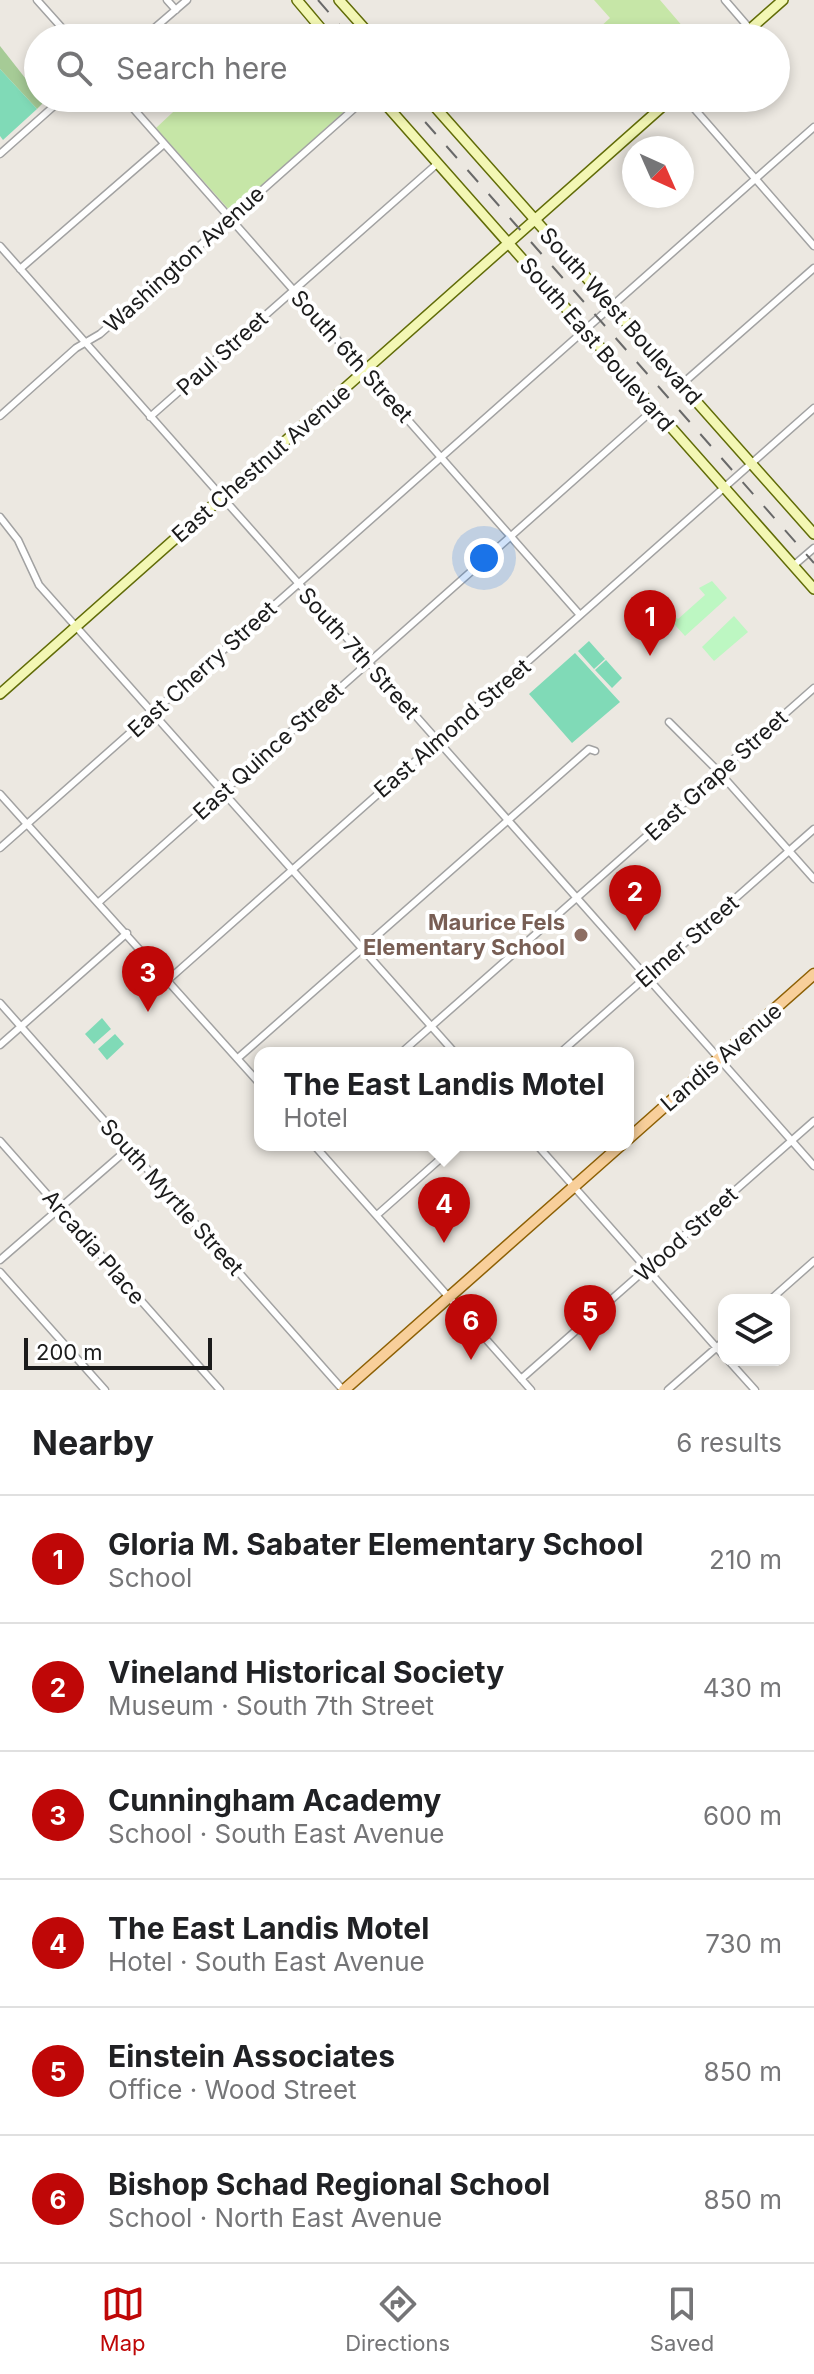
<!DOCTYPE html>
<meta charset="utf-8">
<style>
:root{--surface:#fff;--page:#f6f6f6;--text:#202124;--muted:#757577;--line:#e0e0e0;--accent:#bf0707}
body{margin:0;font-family:Inter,sans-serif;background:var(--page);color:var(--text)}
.controls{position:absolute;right:24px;bottom:24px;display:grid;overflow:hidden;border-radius:16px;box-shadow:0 4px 12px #0003}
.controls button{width:72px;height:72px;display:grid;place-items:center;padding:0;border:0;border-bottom:2px solid var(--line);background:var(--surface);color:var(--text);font:40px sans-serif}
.compass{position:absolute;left:622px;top:136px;width:72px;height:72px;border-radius:50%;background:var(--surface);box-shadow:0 4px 12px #0003;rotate:135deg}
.scale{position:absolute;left:24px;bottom:20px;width:188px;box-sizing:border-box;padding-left:8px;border:4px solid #1b1b1b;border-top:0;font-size:22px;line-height:28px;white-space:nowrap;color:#1b1b1b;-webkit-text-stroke:6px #fff;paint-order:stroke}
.you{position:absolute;left:484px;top:558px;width:28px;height:28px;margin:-20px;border:6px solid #fff;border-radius:50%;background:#1a73e8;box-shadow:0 0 0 12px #1a73e833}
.badge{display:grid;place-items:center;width:52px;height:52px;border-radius:50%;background:var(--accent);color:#fff;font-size:26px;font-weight:700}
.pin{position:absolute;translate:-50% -66px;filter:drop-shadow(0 2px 4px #0008)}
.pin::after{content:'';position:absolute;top:42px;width:28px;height:24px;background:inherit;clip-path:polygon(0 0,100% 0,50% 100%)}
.popup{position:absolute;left:254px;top:1047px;width:380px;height:104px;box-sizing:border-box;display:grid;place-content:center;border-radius:16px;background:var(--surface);filter:drop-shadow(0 2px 6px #0005);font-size:26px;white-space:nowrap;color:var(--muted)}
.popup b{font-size:30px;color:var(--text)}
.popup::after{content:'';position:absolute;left:50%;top:100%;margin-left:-16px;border:16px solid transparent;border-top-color:var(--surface)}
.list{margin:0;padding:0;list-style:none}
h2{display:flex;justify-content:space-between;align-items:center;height:104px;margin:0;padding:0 32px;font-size:34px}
h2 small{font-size:26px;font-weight:400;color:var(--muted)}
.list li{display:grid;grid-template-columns:52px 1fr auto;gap:24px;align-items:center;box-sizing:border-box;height:128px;padding:0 32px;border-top:2px solid var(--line)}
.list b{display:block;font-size:30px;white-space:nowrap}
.list p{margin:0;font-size:26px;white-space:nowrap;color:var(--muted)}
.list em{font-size:26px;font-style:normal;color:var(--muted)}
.icon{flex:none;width:44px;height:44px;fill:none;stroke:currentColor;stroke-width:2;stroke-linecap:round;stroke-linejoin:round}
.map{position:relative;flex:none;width:814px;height:1390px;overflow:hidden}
.search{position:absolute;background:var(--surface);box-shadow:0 4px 12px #0003;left:24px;right:24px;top:24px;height:88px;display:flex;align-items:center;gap:20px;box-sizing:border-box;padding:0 28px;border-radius:44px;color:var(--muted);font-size:30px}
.sheet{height:872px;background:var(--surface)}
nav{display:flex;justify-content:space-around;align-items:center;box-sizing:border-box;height:112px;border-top:2px solid var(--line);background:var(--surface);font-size:22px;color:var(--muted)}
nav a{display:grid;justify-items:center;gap:4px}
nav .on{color:var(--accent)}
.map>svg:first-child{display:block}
.grass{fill:#c6e6a7}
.forest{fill:#a6cb96}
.park{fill:#bdf7c2}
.pitch{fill:#80dab7}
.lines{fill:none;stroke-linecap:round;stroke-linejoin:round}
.street-casing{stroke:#a2a2a2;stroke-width:9}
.secondary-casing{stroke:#616c08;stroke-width:12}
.primary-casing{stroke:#8d6005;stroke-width:13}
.street{stroke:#fff;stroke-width:6}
.secondary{stroke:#f3f7b4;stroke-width:9}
.primary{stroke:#f8cf9a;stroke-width:10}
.rail{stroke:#696969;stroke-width:2;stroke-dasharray:16 16;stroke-linecap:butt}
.education-dot{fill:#8d6e63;stroke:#fff;stroke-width:3}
.labels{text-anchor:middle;stroke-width:8;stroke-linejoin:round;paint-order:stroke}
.street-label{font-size:22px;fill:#1b1b1b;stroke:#fff}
.education-label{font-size:22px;font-weight:bold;fill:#785e54;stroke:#fff;text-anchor:end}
</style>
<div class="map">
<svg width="814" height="1390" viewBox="0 0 814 1390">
<rect width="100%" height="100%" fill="#ece8e1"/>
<path class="grass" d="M594 0H660L684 28 671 38H588L610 18Z
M188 98H229L235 105 243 98H359L232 213 156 128Z"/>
<path class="forest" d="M0 46 44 102 37 109 0 69Z"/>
<path class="park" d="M712 581 727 598 685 636 667 616 671 613 678 619 705 595 699 588Z
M734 616 748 632 714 661 702 647Z"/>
<path class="pitch" d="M0 69 37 109 3 140 0 136Z
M589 641 605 659 594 669 578 651Z
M575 653 620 702 572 743 529 694Z
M606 660 622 678 612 688 595 670Z
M102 1018 111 1029 94 1044 85 1034Z
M115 1034 124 1044 107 1060 98 1049Z"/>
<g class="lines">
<g class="street-casing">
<path id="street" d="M37 0 71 38
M167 0 176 10
M725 0 750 29
M143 38 187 0
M124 98 580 615
M685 98 814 246
M0 154 63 98
M0 246 814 1166
M20 269 164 144
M682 384 814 268
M0 416 76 348 100 334 366 98
M150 417 438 163
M0 517 18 540 39 585 455 1053
M793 566 814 548
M669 722 719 772 814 879
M0 794 260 1084
M0 848 814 127
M99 902 654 409
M168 980 814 408
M0 1003 343 1390
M0 1045 127 933
M401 1053 814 688
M560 1053 814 829
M238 1058 589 749 595 751
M0 1141 220 1390
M314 1145 531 1390
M537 1145 724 1356
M377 1215 456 1145
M0 1260 129 1148
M0 1272 105 1390
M770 1300 814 1261
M728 1360 755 1390
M521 1379 814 1121
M668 1390 724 1341"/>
</g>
<g class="secondary-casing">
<path id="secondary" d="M297 0 329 38
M339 0 373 38
M740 38 783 0
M380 98 814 589
M427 98 814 534
M0 694 672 98"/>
</g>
<g class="primary-casing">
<path id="primary" d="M628 1139 814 974
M344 1390 621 1145"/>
</g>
<use href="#street" class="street"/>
<use href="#secondary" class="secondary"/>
<use href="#primary" class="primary"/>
<path class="rail" d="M318 0 351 38
M404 98 814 563"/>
</g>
<circle class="education-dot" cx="581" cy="935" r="8"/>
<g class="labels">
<g class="street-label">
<text transform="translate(184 259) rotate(-42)" y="8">Washington Avenue</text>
<text transform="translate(621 316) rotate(48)" y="8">South West Boulevard</text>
<text transform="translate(597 344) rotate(49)" y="8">South East Boulevard</text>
<text transform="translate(222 353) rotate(-42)" y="8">Paul Street</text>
<text transform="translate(352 356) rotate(48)" y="8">South 6th Street</text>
<text transform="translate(261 463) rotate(-41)" y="8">East Chestnut Avenue</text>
<text transform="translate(359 653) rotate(48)" y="8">South 7th Street</text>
<text transform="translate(202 669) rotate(-42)" y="8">East Cherry Street</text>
<text transform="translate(452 728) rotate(-41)" y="8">East Almond Street</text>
<text transform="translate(268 751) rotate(-42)" y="8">East Quince Street</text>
<text transform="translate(716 775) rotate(-42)" y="8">East Grape Street</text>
<text transform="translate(687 941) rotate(-41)" y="8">Elmer Street</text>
<text transform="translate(721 1057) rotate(-41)" y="8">Landis Avenue</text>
<text transform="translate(172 1197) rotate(48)" y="8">South Myrtle Street</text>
<text transform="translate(686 1234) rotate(-42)" y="8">Wood Street</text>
<text transform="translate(94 1247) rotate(49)" y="8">Arcadia Place</text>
</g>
<g class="education-label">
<text x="565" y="930">Maurice Fels<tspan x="565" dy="25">Elementary School</tspan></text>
</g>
</g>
</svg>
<div class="controls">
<button><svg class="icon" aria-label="layers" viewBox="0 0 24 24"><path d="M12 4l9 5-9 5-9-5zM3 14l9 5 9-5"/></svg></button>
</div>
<svg class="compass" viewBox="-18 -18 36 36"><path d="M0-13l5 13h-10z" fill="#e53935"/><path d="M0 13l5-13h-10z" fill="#757577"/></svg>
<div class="scale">200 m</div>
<div class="you"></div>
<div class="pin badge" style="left:650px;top:656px">1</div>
<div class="pin badge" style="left:635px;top:931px">2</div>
<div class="pin badge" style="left:148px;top:1012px">3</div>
<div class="pin badge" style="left:444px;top:1243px">4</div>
<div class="popup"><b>The East Landis Motel</b>Hotel</div>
<div class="pin badge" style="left:590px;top:1351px">5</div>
<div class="pin badge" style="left:471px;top:1360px">6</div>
<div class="search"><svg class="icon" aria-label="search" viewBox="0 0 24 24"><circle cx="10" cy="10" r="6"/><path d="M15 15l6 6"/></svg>Search here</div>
</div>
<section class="sheet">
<h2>Nearby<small>6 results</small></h2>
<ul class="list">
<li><span class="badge">1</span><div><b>Gloria M. Sabater Elementary School</b><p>School</p></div><em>210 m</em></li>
<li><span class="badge">2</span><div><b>Vineland Historical Society</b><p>Museum · South 7th Street</p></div><em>430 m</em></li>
<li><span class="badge">3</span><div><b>Cunningham Academy</b><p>School · South East Avenue</p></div><em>600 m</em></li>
<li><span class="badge">4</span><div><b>The East Landis Motel</b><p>Hotel · South East Avenue</p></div><em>730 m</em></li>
<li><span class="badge">5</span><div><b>Einstein Associates</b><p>Office · Wood Street</p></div><em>850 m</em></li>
<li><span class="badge">6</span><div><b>Bishop Schad Regional School</b><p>School · North East Avenue</p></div><em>850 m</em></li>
</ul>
</section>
<nav>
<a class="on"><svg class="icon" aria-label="map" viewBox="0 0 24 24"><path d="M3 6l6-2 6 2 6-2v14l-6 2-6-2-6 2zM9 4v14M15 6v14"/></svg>Map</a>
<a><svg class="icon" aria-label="directions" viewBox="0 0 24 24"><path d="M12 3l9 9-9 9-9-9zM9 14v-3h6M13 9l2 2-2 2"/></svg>Directions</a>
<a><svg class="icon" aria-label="saved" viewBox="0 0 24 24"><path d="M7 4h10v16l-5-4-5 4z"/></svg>Saved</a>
</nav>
